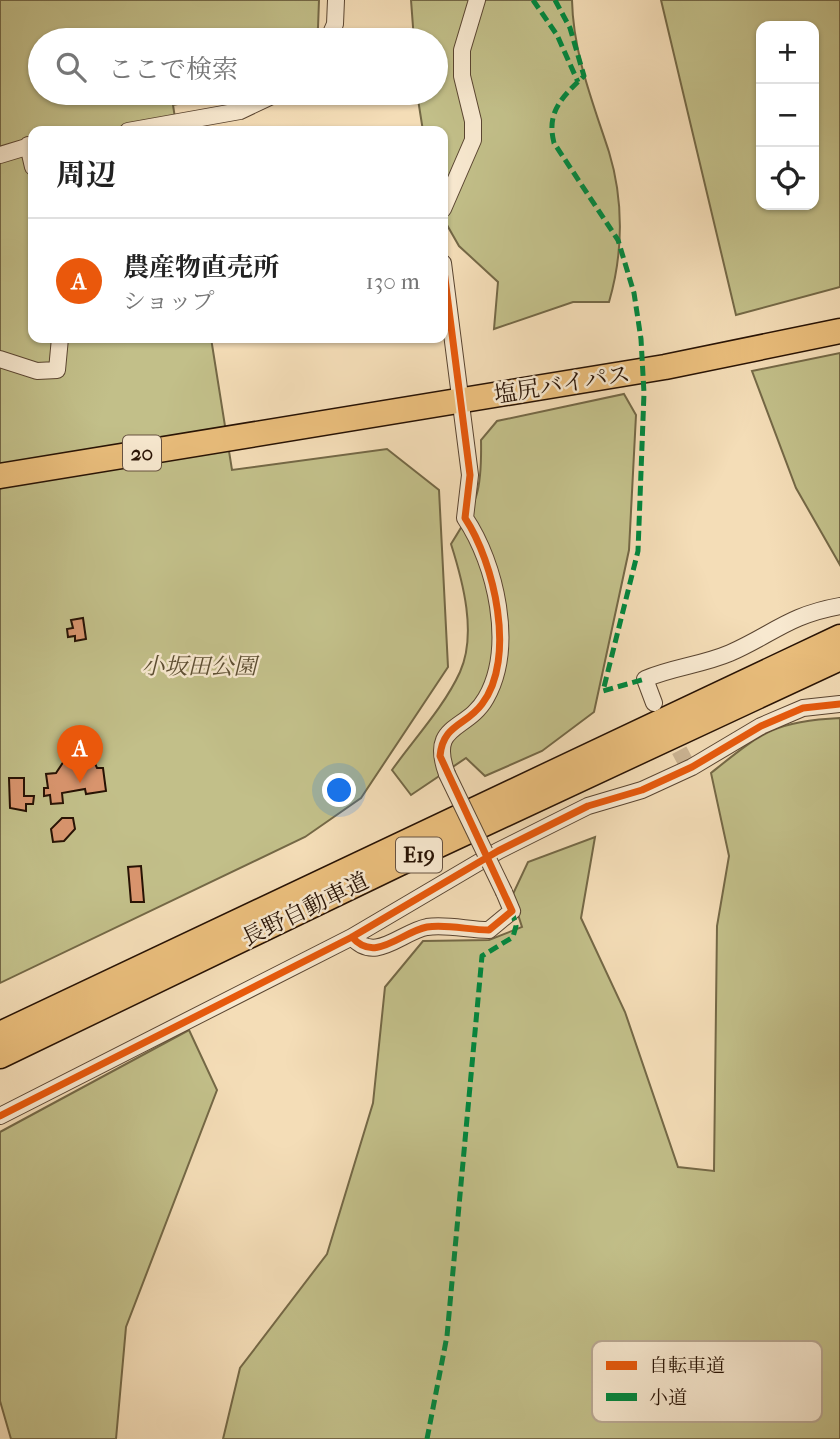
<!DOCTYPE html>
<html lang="ja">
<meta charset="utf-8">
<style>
:root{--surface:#fff;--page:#f2f2f2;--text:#222;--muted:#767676;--line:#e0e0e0;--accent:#ea580c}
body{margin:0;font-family:"IM FELL French Canon","Noto Serif JP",serif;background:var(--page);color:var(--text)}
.controls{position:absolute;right:21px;top:21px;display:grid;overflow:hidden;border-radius:14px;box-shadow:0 2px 5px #0004}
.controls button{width:63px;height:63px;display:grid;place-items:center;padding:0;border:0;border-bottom:2px solid var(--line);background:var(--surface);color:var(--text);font:35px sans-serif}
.you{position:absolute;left:340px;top:791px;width:24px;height:24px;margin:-18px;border:5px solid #fff;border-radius:50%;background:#1a73e8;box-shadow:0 0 0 10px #1a73e833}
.badge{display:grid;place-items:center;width:46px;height:46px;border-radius:50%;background:var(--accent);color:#fff;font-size:23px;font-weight:700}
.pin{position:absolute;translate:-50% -58px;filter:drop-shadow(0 2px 4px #0008)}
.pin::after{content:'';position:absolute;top:37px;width:24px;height:21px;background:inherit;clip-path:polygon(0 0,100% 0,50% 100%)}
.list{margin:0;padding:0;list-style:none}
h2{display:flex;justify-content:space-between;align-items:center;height:91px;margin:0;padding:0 28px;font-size:30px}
h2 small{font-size:23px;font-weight:400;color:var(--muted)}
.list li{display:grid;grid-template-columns:46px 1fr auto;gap:21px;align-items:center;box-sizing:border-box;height:126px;padding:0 28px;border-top:2px solid var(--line)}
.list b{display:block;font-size:26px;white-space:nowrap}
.list p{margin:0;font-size:23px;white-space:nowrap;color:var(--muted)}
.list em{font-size:23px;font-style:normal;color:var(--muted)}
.icon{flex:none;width:38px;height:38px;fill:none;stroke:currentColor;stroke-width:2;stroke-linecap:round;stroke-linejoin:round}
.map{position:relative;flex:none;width:840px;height:1439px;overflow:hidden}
.search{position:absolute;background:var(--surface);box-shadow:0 2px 5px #0004;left:28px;top:28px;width:420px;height:77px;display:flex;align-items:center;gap:18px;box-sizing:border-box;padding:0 24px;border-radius:38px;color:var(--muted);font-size:26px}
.panel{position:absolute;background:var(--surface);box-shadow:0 2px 5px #0004;left:28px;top:126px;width:420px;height:217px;border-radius:14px}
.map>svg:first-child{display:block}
.green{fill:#c2bf89;stroke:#746846;stroke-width:2;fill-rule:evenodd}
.building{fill:#d9956e;stroke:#271204;stroke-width:2}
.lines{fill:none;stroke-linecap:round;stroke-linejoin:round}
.minor-tunnel{stroke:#cbb493;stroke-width:16;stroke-dasharray:16 8;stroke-linecap:butt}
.minor-casing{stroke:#5a4531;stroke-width:18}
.highway-casing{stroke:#271204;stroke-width:27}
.minor{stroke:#f8e9d0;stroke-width:16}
.highway{stroke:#eabe7c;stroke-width:24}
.minor-bridge-casing{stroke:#5a4531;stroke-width:18;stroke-linecap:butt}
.minor-bridge{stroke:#f8e9d0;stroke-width:16}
.quiet{stroke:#00873e;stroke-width:5;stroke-dasharray:10 5;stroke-linecap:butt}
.cycleway-casing{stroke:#f8e9d0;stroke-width:11}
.cycleway{stroke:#e8590c;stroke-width:7}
.labels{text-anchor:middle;stroke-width:5;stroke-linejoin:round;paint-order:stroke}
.shield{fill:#f8e9d0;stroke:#665241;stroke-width:2}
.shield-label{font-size:21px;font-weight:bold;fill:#271204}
.street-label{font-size:23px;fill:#271204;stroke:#f8e9d0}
.park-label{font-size:23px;font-style:italic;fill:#5d4f33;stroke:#f8e9d0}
.key{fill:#f8e9d0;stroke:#b9a893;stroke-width:2}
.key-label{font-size:19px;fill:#271204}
</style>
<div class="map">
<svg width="840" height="1439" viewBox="0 0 840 1439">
<rect width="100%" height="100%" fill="#f4ddb7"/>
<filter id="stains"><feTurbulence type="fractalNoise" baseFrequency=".00286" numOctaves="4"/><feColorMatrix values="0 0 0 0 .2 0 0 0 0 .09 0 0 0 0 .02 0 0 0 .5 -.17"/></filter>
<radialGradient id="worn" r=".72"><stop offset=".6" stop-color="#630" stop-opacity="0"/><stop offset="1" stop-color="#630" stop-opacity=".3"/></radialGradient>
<path class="green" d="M0 0H319L318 28 305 40H40V93H230L173 105 177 131H33V338H211L232 470 387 449 439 490 448 667 361 798 305 837 0 983Z
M411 0H572C573 53 593 103 609 152 624 201 623 254 609 302H573L494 329 498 282 459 246 443 218V131H423L417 93H436V40H414Z
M661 0H840V287L736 315ZM814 26V205H761V26Z
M840 353V565L796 488 752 371Z
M624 394 636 415 629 550 594 712 542 751 485 776 466 758 411 795 392 770C414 739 444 707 460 672 477 634 463 582 451 544 478 501 482 491 481 440L497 421Z
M840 718V1439H223L240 1368 327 1254 373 1103 385 987 423 941 489 940 522 927 512 896 528 862 595 837 581 918 625 1012 678 1167 714 1171 717 926 729 856 711 773C761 733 774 721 840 718Z
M189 1030 217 1090 126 1327 116 1439H11L0 1401V1132Z"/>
<path class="building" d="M83 618 86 639 75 641V636L68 637 67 629 73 628 71 620Z
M78 751 93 759 97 768H103L106 791 86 794 85 789 62 793 63 803 51 804 50 795 44 796V788H48L46 774 56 773 64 761V753Z
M9 778H24V796H34L33 804H26V811L10 808Z
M62 818H73L75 829 64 841 53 842 51 829Z
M141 866 144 902H131L128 867Z"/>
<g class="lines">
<path class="minor-tunnel" d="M668 729 685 761"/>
<g class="minor-casing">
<path id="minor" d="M328 40 335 24 336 0
M128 131 240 111 278 93
M28 145 33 167
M0 155 33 145
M443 209 473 140V121L462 76V50L477 0
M443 263 470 475 465 518C496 564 515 647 486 698 467 732 428 723 447 774
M0 359 37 371 57 370 60 338
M654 703 645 679C673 667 702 665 730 653 773 634 789 615 840 606
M352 937C375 964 401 932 427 927 447 924 469 930 489 930L512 911 504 892
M0 1116 352 937 498 851 588 806 642 790 692 767 761 726 803 708 840 704"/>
</g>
<g class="highway-casing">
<path id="highway" d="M0 476 665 367 840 331
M0 1034 840 637
M0 1056 398 864 840 658"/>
</g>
<use href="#minor" class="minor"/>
<use href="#highway" class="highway"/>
<g class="minor-bridge-casing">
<path id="minor-bridge" d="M447 774 504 892"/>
</g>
<use href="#minor-bridge" class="minor-bridge"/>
<path class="quiet" d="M533 0 557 35 578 82
M555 0 570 28 584 76C562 97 546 112 554 143L618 240 634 293 641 339 644 393 638 551 603 691 645 679
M427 1439 447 1336 482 956 513 937 516 926 512 911"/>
<g class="cycleway-casing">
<path id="cycleway" d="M352 937C375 964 401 932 427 927 447 924 469 930 489 930L512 911 440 756C443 724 466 726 482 704 517 658 494 562 465 518L470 475 443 263
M0 1116 352 937 498 851 588 806 642 790 692 767 761 726 803 708 840 704"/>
</g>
<use href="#cycleway" class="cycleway"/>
</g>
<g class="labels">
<g class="shield">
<rect x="123" y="435.5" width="38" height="35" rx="5"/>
<rect x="396" y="837.5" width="46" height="35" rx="5"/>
</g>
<g class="shield-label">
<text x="142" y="460">20</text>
<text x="419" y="862">E19</text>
</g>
<g class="street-label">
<text transform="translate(562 384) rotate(-9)" y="8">塩尻バイパス</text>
<text transform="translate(305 909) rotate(-26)" y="8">長野自動車道</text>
</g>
<g class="park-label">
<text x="199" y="674">小坂田公園</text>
</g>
</g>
<rect x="592" y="1341" width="230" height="81" rx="10" class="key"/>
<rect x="606" y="1361" width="31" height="9" fill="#e8590c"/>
<rect x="606" y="1393" width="31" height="8" fill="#00873e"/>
<g class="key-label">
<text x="649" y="1372">自転車道</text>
<text x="649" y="1404">小道</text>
</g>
<rect width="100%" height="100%" filter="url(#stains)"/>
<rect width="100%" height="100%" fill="url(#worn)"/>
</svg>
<div class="controls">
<button>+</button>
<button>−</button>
<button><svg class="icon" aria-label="locate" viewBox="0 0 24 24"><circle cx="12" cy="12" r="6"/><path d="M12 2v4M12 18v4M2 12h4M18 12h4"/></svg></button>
</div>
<div class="you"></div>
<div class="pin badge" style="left:80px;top:783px">A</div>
<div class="search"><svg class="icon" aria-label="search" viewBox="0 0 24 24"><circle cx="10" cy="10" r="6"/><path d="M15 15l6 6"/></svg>ここで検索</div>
<section class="panel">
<h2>周辺<small></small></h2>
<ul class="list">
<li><span class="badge">A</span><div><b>農産物直売所</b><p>ショップ</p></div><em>130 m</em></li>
</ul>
</section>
</div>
